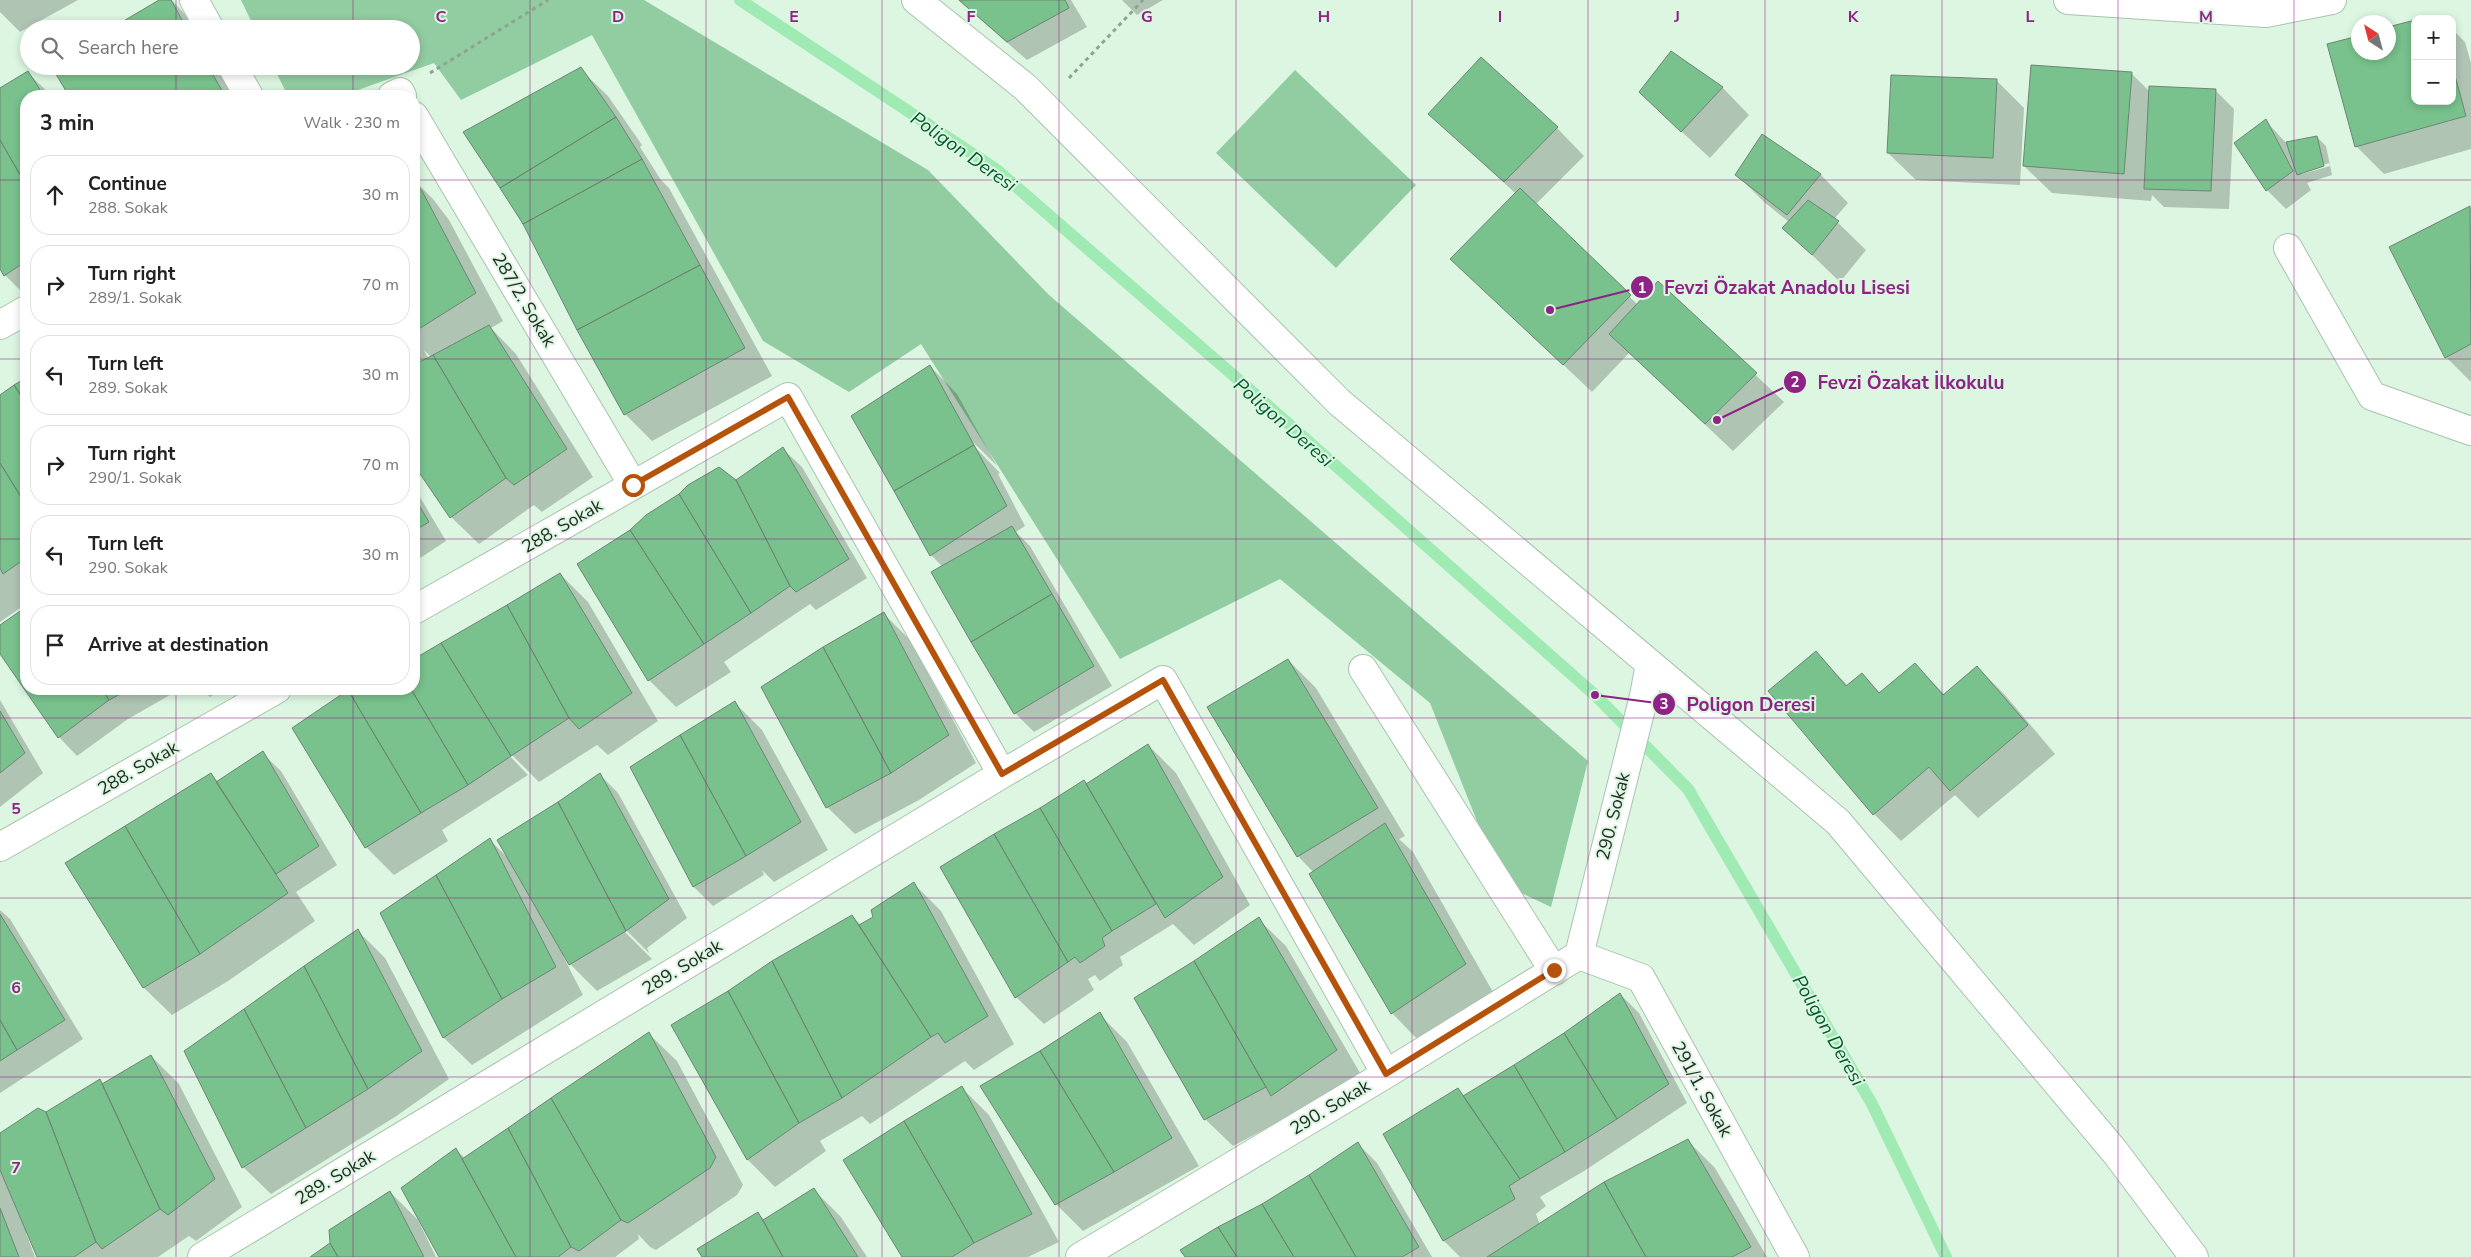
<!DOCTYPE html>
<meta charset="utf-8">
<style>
:root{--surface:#fff;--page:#f2f2f2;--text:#222;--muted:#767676;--line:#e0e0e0}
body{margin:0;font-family:"Nunito Sans",sans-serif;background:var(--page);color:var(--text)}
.controls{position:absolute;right:15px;top:15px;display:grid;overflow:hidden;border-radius:10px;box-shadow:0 2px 8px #0003}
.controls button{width:45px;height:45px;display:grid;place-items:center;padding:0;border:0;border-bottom:1px solid var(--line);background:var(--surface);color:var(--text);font:25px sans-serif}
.compass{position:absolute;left:2351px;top:15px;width:45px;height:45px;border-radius:50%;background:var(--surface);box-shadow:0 2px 8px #0003;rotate:324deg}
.stop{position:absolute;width:15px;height:15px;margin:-11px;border:4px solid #b45309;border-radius:50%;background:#fff}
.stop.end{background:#b45309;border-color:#fff;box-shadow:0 1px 5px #0008}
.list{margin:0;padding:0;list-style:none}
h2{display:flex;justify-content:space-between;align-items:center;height:65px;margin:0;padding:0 20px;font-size:21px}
h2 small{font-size:16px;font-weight:400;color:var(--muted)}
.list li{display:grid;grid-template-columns:32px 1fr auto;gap:15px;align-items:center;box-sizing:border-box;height:80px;margin:0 10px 10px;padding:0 10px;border:1px solid var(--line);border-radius:20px}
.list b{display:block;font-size:19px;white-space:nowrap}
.list p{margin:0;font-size:16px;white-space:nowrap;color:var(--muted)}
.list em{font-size:16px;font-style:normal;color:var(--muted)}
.icon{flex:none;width:28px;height:28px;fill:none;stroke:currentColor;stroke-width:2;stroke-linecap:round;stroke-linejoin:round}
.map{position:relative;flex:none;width:2471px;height:1257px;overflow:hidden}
.search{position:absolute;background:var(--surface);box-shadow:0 2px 8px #0003;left:20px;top:20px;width:400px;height:55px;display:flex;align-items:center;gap:12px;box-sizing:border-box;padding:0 18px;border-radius:28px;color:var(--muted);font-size:19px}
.panel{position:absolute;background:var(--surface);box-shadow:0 2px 8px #0003;left:20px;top:90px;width:400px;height:605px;border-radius:20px}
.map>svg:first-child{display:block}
.green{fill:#92cca1}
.shadow{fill:#0003;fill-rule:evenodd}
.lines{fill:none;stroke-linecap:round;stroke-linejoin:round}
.stream{stroke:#a0ebb3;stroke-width:12}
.building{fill:#79c28d;stroke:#6d8673}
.minor-casing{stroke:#a9c3ae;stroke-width:30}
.path{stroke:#8fa393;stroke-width:3;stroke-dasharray:4 4;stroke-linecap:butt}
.minor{stroke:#fff;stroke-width:28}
.route{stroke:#b45309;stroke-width:6}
.grid{fill:none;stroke:#8e2285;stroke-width:1;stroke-opacity:0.55}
.labels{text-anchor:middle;stroke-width:4;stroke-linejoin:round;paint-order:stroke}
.street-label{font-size:18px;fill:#1e2820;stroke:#dcf6e1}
.water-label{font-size:19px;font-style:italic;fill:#005b2b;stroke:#dcf6e1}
.grid-label{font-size:16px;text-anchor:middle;font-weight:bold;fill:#8e2285;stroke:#dcf6e1;stroke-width:4;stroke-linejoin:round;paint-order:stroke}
.leader{fill:none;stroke:#8e2285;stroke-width:2}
.callout-dot{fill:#8e2285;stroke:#dcf6e1;stroke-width:2}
.mark-label{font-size:15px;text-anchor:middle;font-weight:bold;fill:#fff}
.callout-label{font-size:19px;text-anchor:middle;font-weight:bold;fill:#8e2285;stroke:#dcf6e1;stroke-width:4;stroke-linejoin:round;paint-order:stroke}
</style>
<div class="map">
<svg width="2471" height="1257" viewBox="0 0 2471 1257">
<rect width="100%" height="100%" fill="#dcf6e1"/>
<path class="green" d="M241 0H644L928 170 1049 295 1588 761 1551 907 1502 884 1430 703 1280 579 1120 659 921 344 849 392 763 341 592 35 461 100 434 63 341 96H288L273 66H411V29H255Z
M1295 70 1416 185 1336 268 1216 153Z"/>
<path class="shadow" d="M0 0H78L20 32 0 12Z
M162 0H172L198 29H113Z
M958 0H1071L1087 27 1027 60Z
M1122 0H1163L1137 15Z
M2438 15 2442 19H2424Z
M2452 29 2465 42 2471 63V149L2384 174 2356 146 2328 45 2358 37V52L2415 101H2452Z
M53 66H219L236 96H70Z
M580 69 608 96 642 145 640 147 661 180 669 188 772 376 652 441 625 414Z
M27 72 52 96H26V296L5 275 0 266V89Z
M2131 73 2150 92 2215 90 2234 109 2229 209 2164 207 2152 195 2151 201 2052 193 2024 166Z
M1997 81 2024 108 2020 185 1916 180 1888 153Z
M1722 87 1749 115 1710 158 1668 119Z
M1430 114 1557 128 1584 156 1535 205 1638 305 1659 283 1784 402 1733 451 1629 353 1592 392 1452 259 1516 194Z
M2266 121 2287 144 2317 137 2326 146 2332 175 2307 183 2311 190 2286 209 2267 190ZM2329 163 2330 166 2302 174V172Z
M1763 136 1821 175 1848 203 1834 219 1866 250 1840 282 1784 228 1789 222 1764 202 1737 175Z
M414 180 433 199 449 220 503 321 491 328 516 354 593 477 542 512 534 505 479 544 451 517 414 463ZM424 350 431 357 428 358Z
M2470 207 2471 208V382L2446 357 2391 248Z
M930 366 957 394 997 466 973 442V445L1000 473 998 474 1025 526 1016 532 1030 546 1112 686 1034 732 1015 713 933 573 943 567 931 555Z
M26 381V604L0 622V398Z
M783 449 802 467 867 578 816 610 810 604 724 662 731 672 676 707 649 680 631 531 736 482Z
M414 487 446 541 414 562Z
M560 574 588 602 658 721 608 755 597 745 539 782 507 750 506 752 528 775 442 830 448 841 394 875 366 847 293 728 352 689H414V661Z
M26 610V689H175L177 691 128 719 77 756 59 737 0 652V627Z
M884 614 911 641 976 763 919 800 855 834 827 807Z
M1816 652 1848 686 1862 674 1880 693 1915 664 1945 695 1977 667 2005 695 2055 754 1978 818 1955 795 1901 841 1874 814Z
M1288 660 1316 688 1405 836 1399 839 1413 852 1493 992 1419 1041 1392 1013 1314 873 1298 856Z
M202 689H222L210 697Z
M0 700 43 773 0 807Z
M735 703 762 730 828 850 774 882 762 870 764 875 713 906 694 887 632 767Z
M1148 745 1176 773 1250 905 1194 945 1173 924 1120 957 1123 965 1100 981 1095 975 1088 979 1094 990 1044 1024 1016 997 941 867 1087 785Z
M262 753 281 771 337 865 296 892 315 921 228 981 172 1015 144 988 66 863 210 774 218 782Z
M600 775 618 793 687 918 647 948 649 953 626 930H623L652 959 597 991 570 964 565 955 563 956 583 995 472 1065 444 1038 382 913 490 840 506 856 559 803Z
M913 883 941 911 1014 1044 974 1070 965 1061 870 1124 862 1116 820 1141 826 1151 775 1187 748 1160 673 1025 852 916 862 926 874 918Z
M0 910 10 919 83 1039 0 1093Z
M1258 919 1286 946 1363 1078 1233 1146 1205 1119 1195 962Z
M358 931 385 958 449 1079 395 1117 271 1194 243 1167Z
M1620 994 1639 1013 1687 1103 1584 1171 1540 1197 1546 1206 1536 1214 1540 1225 1687 1140 1715 1168 1767 1257H1460L1444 1241 1385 1135 1457 1090 1465 1097 1565 1034Z
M1099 1014 1127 1042 1199 1166 1083 1231 1056 1204 982 1086Z
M649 1034 677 1061 743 1185 737 1195 656 1250 650 1247 638 1234 639 1239 615 1257H440L456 1150 465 1158Z
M151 1056 179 1084 242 1207 196 1241 189 1236 158 1257H39L28 1232 26 1233 35 1257H0V1134L46 1113 99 1081 104 1085Z
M962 1088 989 1115 1059 1242 1028 1257H904Z
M1358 1144 1377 1163 1432 1257H1186Z
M813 1189 841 1217 867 1257H703L757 1213 765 1220Z
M390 1192 418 1220 436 1257H312L330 1245Z"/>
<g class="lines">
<path class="stream" d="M740 0 997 170 1248 388 1595 695 1688 789 1872 1104 1946 1257"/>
</g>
<path class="building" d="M159 0H171L187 29H110Z
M959 0H1065L1069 8 1007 42Z
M2415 20V101H2452V65L2466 116 2355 147 2327 44 2358 36V52H2388V27Z
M1671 51 1723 87 1681 132 1639 92Z
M1481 57 1558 127 1504 182 1428 114Z
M2031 65 2132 72 2124 174 2023 166Z
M51 66H208L225 96H69Z
M581 67 616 117 500 188 463 132Z
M28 71 44 96H26V185L0 140V88Z
M1891 75 1997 79 1993 158 1887 153Z
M2149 86 2216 89 2211 191 2144 189Z
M616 117 642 159 523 224 500 188Z
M2266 119 2293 171 2266 191 2234 143Z
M1762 134 1821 174 1787 215 1735 175Z
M2317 136 2324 166 2297 175 2286 142Z
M0 140 26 185V261L4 276 0 269Z
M642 159 700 265 577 330 523 224Z
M414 181 422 191 476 293 414 332Z
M1520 188 1631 295 1563 365 1450 259Z
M1808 200 1839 221 1812 255 1782 228Z
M2470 206 2471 344 2445 358 2389 247Z
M700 265 745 348 624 415 577 330Z
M1658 281 1757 373 1705 424 1609 334Z
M489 325 567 449 514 485 506 478 433 355Z
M433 355 506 478 450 518 414 465V365Z
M930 365 974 445 894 491 851 416Z
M26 378V403L14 385Z
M14 385 26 403V505L0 463V395Z
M974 445 1007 506 930 556 894 491Z
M783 447 849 559 796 592 790 586 736 480Z
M0 463 26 505V558L3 574 0 568Z
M719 467 736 480 790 586 751 613 679 494 688 485Z
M679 494 751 613 704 644 630 530 646 515Z
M414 497 429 522 414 531Z
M1012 526 1052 594 971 642 931 572Z
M630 530 704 644 648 681 577 564Z
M560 573 632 693 579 729 569 718 507 605Z
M1052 594 1094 666 1014 714 971 642Z
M507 605 569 718 511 756 441 643Z
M26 607V689H102L109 700 58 738 0 654V625Z
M884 612 949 735 891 773 823 647Z
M441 643 511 756 468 785 411 689H414V659Z
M823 647 891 773 826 808 761 687Z
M1816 651 1846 686 1862 673 1879 693 1915 663 1943 695 1977 666 2028 725 1950 791 1929 767 1873 815 1768 691Z
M1288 659 1378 808 1297 857 1207 707Z
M102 689H130L109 700Z
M411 689 468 785 421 813 348 690Z
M348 690 421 813 365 848 292 728Z
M735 701 801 822 746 856 680 735Z
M0 711 25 753 0 773Z
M680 735 746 856 693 887 630 767Z
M1148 744 1223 877 1165 918 1086 784Z
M263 751 319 846 276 874 216 782Z
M211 773 288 893 200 954 125 826Z
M600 773 669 899 626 931 558 802Z
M1084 780 1156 904 1112 931 1040 808Z
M558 802 626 931 569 965 497 840Z
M1040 808 1112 931 1102 938 1105 946 1080 963 1075 957 1068 962 994 834Z
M1385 823 1466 964 1391 1014 1309 874Z
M125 826 200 954 143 988 65 863Z
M994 834 1068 962 1015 998 940 867Z
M490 838 556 967 502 999 436 875Z
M436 875 502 999 443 1038 380 913Z
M914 882 988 1016 945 1043 938 1033 931 1037 859 925 873 917 871 910Z
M0 914 65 1020 17 1050 0 1020Z
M852 915 931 1037 842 1098 772 961Z
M1259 917 1337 1050 1271 1096 1194 961Z
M358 929 422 1051 368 1089 304 966Z
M772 961 842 1098 799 1123 728 991Z
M1194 961 1266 1087 1204 1120 1134 998Z
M304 966 368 1089 306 1128 244 1009Z
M728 991 799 1123 747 1160 671 1025Z
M1620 993 1669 1084 1617 1119 1564 1033Z
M244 1009 306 1128 242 1168 184 1051Z
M1100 1012 1172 1138 1114 1172 1040 1051Z
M0 1020 17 1050 0 1061Z
M649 1032 716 1157 710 1168 628 1223 621 1220 551 1098Z
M1564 1033 1617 1119 1565 1152 1514 1065Z
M1040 1051 1114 1172 1055 1205 980 1086Z
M151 1055 215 1179 168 1215 160 1209 102 1084Z
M1514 1065 1565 1152 1520 1179 1463 1096Z
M100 1079 160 1209 102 1249 96 1242 46 1112Z
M962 1086 1032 1214 974 1243 904 1121Z
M1458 1088 1520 1179 1509 1186 1515 1199 1443 1241 1383 1134Z
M551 1098 621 1220 579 1251 571 1247 508 1128Z
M38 1108 46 1112 96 1242 74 1257H37L0 1170V1133Z
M904 1121 974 1243 952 1257H902L843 1160Z
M508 1128 571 1247 558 1257H516L462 1159Z
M1688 1139 1751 1247 1732 1257H1646L1604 1182Z
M1358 1142 1419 1247 1402 1257H1356L1309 1175Z
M456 1148 462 1159 516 1257H439L401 1188Z
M1309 1175 1356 1257H1294L1262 1204Z
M1604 1182 1646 1257H1487Z
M814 1188 858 1257H783L763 1220Z
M390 1191 424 1257H338L330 1243 329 1230Z
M1262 1204 1294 1257H1237L1218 1227Z
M0 1208 19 1257H0Z
M758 1212 783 1257H702L697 1249Z
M1218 1227 1237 1257H1185L1180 1250Z
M330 1243 338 1257H310Z"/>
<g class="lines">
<g class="minor-casing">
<path id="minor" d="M194 0 210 29
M916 0 1025 87 1339 402 1838 822 2115 1152 2194 1257
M2068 0 2266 13 2332 0
M232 66 249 96
M392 96 400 92 402 96
M414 116 633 485
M2288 248 2372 396 2471 431
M0 325 26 310
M414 610 788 397 1002 774
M1363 669 1554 971
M0 847 277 689
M1579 955 1641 978 1795 1257
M202 1257 1002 774 1163 680 1386 1074
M1080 1257 1386 1074 1579 955 1644 696 1650 664"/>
</g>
<path class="path" d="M430 73 548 0
M1069 78 1143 0"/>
<use href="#minor" class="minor"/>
</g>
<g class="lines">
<path class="route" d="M633 485 788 397 1002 774 1163 680 1386 1074 1554 970"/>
</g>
<path class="grid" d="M176 0V29M353 0V29M530 0V1257M706 0V1257M882 0V1257M1059 0V1257M1236 0V1257M1412 0V1257M1588 0V1257M1765 0V1257M1942 0V1257M2118 0V1257M2294 0V1257M176 66V96M353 66V96M0 180H26M414 180H2471M0 359H26M414 359H2471M0 539H26M414 539H2471M176 689V1257M353 689V1257M0 718H2471M0 898H2471M0 1077H2471"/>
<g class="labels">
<g class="street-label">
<text transform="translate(524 300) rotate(59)" y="6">287/2. Sokak</text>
<text transform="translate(562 526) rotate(-30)" y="6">288. Sokak</text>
<text transform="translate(138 768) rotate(-30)" y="6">288. Sokak</text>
<text transform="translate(1613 816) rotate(-76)" y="6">290. Sokak</text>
<text transform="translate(682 967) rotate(-31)" y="6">289. Sokak</text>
<text transform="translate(1702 1089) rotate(61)" y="6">291/1. Sokak</text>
<text transform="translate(1330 1107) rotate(-31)" y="6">290. Sokak</text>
<text transform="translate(335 1177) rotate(-31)" y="6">289. Sokak</text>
</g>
<g class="water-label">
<text transform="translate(964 151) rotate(35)" y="7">Poligon Deresi</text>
<text transform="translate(1284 422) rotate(41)" y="7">Poligon Deresi</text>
<text transform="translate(1829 1030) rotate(60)" y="7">Poligon Deresi</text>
</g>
</g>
<g class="grid-label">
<text x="441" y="22">C</text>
<text x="618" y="22">D</text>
<text x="794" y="22">E</text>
<text x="971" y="22">F</text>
<text x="1147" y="22">G</text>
<text x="1324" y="22">H</text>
<text x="1500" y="22">I</text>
<text x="1677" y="22">J</text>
<text x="1853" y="22">K</text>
<text x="2030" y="22">L</text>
<text x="2206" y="22">M</text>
<text x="16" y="814">5</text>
<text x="16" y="993">6</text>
<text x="16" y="1173">7</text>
</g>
<path class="leader" d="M1550 310L1642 287M1717 420L1795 382M1595 695L1664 704"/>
<g class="callout-dot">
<circle cx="1550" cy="310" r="5"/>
<circle cx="1717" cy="420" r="5"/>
<circle cx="1595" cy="695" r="5"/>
<circle cx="1642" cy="287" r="12"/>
<circle cx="1795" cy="382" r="12"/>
<circle cx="1664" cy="704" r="12"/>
</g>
<g class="mark-label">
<text x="1642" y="293">1</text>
<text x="1795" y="387">2</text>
<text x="1664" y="709">3</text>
</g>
<g class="callout-label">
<text x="1787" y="294">Fevzi Özakat Anadolu Lisesi</text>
<text x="1911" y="389">Fevzi Özakat İlkokulu</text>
<text x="1751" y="711">Poligon Deresi</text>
</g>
</svg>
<div class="controls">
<button>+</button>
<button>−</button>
</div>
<svg class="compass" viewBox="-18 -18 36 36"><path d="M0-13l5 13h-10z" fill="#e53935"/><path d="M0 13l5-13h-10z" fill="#767676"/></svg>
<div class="stop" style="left:633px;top:485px"></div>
<div class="stop end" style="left:1554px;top:970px"></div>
<div class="search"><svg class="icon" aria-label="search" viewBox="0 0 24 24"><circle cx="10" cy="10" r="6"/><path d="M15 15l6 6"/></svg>Search here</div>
<section class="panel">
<h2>3 min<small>Walk · 230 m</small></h2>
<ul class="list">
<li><svg class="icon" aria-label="ahead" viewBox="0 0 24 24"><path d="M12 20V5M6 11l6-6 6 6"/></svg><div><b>Continue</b><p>288. Sokak</p></div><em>30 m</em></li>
<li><svg class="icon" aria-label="right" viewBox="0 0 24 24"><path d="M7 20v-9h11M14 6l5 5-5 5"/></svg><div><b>Turn right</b><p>289/1. Sokak</p></div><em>70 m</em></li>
<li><svg class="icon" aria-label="left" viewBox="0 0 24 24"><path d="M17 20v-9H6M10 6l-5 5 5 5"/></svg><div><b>Turn left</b><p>289. Sokak</p></div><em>30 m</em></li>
<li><svg class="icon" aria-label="right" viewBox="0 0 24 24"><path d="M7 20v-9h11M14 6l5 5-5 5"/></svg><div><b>Turn right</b><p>290/1. Sokak</p></div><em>70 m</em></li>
<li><svg class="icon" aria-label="left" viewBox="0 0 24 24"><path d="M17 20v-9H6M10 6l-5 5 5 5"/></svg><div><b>Turn left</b><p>290. Sokak</p></div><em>30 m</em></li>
<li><svg class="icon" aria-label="arrive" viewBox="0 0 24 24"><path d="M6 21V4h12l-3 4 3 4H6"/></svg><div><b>Arrive at destination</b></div></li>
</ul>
</section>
</div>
